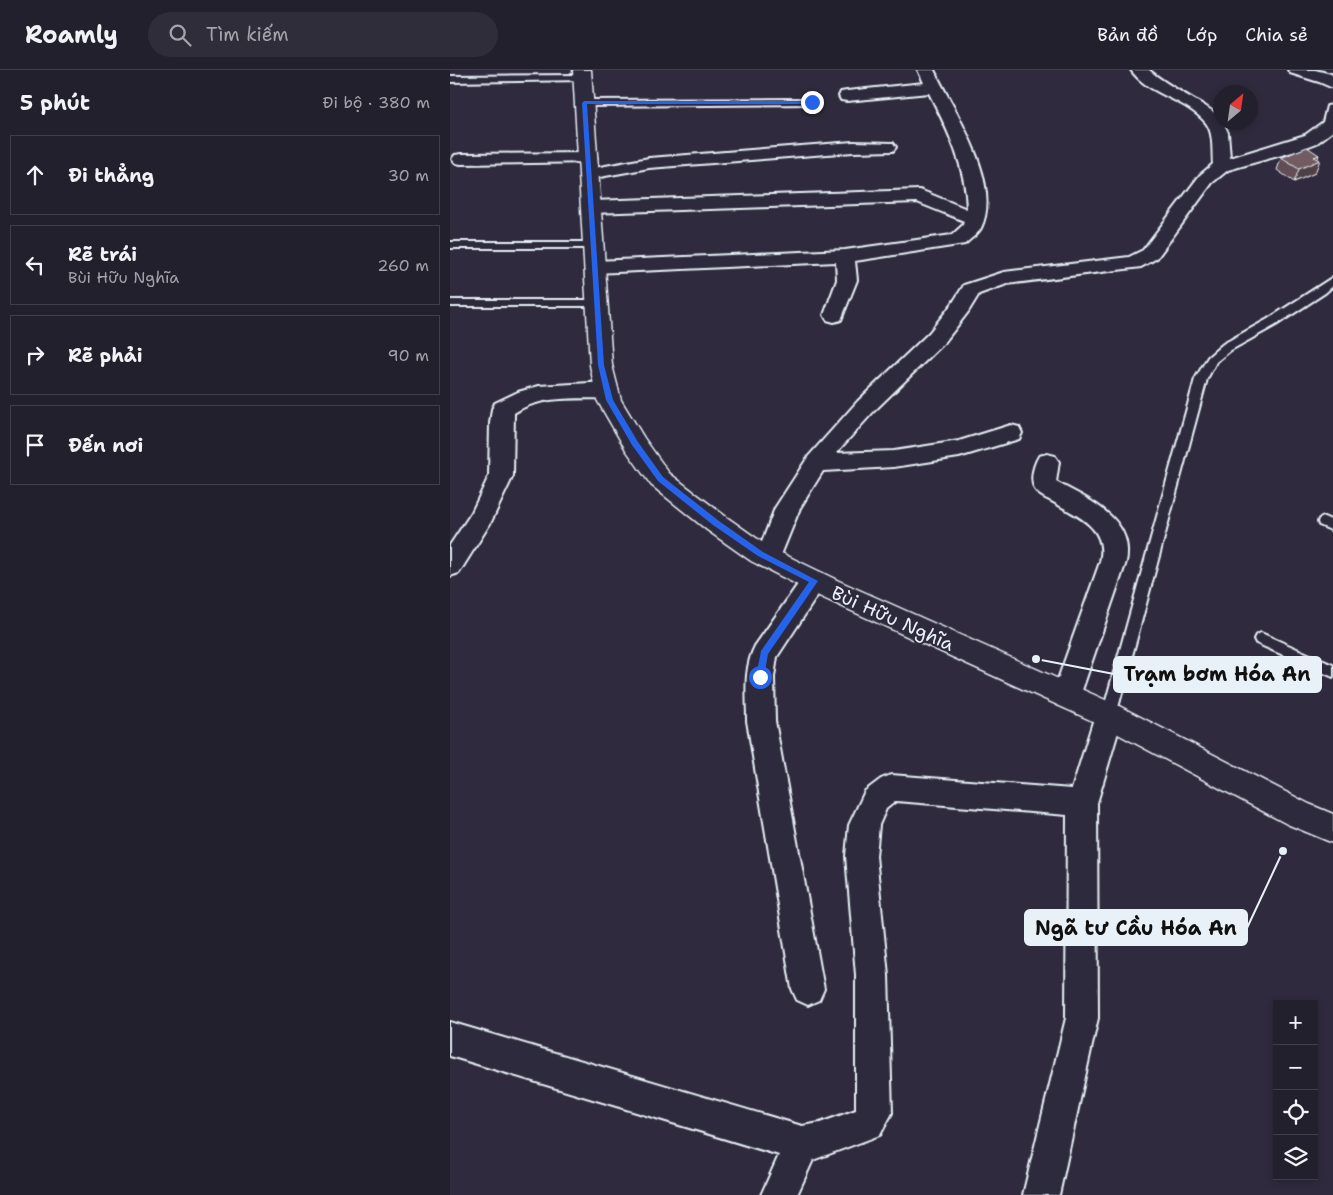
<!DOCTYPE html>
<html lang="vi">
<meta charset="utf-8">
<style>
:root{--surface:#23202e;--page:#2f2d3a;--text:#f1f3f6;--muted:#a3a3aa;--line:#403e4a}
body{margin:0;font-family:"Shantell Sans",sans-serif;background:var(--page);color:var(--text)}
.controls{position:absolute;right:15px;bottom:15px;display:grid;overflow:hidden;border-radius:0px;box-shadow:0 2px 8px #0003}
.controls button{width:45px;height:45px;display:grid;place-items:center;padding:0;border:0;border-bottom:1px solid var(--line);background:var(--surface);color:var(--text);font:25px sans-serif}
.compass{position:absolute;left:763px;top:15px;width:45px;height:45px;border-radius:50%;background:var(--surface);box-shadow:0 2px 8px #0003;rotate:29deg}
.stop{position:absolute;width:15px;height:15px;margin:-11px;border:4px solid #2563eb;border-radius:50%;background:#fff}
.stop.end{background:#2563eb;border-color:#fff;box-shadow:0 1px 5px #0008}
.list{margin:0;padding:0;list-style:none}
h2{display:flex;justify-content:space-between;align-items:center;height:65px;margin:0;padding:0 20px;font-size:21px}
h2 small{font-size:16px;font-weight:400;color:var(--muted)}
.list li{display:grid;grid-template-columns:32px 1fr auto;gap:15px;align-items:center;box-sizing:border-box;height:80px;margin:0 10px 10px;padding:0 10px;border:1px solid var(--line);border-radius:0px}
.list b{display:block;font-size:19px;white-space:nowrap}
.list p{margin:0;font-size:16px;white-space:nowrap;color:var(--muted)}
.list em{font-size:16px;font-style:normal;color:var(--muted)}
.icon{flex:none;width:28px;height:28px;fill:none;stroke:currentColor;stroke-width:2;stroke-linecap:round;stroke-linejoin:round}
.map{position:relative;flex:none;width:883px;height:1125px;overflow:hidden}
header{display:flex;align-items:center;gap:30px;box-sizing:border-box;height:70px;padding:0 25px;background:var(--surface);border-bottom:1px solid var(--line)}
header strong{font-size:24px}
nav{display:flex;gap:28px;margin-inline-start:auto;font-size:18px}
.search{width:350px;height:45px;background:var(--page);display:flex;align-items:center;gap:12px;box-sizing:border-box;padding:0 18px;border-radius:28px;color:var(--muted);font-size:19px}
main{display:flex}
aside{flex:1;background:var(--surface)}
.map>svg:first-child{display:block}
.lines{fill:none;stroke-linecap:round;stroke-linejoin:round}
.lane-casing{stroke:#e8f1f8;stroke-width:4}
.street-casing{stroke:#e8f1f8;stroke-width:4}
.primary-casing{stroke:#e8f1f8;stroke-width:3}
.lane{fill:#2f2a3d;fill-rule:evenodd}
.street{fill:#2f2a3d;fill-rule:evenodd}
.primary{fill:#2f2a3d;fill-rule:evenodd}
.wall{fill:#624e54;stroke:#e8f1f8}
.shaded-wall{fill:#504045;stroke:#e8f1f8}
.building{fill:#725b62;stroke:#e8f1f8}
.route{fill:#2563eb}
.labels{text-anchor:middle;stroke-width:4;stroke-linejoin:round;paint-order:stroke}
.street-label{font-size:19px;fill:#e8f1f8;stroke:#2f2a3d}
.leader{fill:none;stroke:#e8f1f8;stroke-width:2}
.callout-dot{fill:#e8f1f8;stroke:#2f2a3d;stroke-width:2}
.callout{fill:#e8f1f8;stroke:#e8f1f8;stroke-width:2}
.callout-label{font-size:20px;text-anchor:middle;font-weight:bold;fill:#111}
</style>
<header>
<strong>Roamly</strong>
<div class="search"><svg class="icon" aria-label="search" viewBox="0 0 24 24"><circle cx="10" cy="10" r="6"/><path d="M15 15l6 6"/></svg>Tìm kiếm</div>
<nav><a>Bản đồ</a><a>Lớp</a><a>Chia sẻ</a></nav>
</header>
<main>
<aside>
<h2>5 phút<small>Đi bộ · 380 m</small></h2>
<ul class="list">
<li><svg class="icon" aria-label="ahead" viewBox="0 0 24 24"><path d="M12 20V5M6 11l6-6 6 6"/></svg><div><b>Đi thẳng</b></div><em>30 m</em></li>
<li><svg class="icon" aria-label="left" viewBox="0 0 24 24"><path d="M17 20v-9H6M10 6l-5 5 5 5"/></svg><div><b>Rẽ trái</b><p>Bùi Hữu Nghĩa</p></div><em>260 m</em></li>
<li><svg class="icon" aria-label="right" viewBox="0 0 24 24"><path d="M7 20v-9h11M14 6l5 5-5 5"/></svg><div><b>Rẽ phải</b></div><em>90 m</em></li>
<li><svg class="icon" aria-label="arrive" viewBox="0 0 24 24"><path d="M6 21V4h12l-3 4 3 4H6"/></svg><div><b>Đến nơi</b></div></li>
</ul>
</aside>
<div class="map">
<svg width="883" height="1125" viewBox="0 0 883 1125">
<rect width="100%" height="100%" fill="#2f2a3d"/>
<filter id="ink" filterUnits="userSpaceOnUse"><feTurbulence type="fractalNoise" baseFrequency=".02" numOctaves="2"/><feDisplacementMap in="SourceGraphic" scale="10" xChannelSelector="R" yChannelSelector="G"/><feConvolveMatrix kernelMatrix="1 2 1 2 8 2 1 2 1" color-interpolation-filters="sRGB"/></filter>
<g filter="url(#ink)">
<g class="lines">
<g class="lane-casing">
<path id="lane" d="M133 5 137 8 136 10 0 12V6Z
M362 29 366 32 365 34 135 36 131 33 135 30Z
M0 172H144L149 175 144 178H0Z
M883 207V216L875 223 826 255 781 280 766 292 757 309 666 645 664 649 659 651 654 649 652 645 745 309 758 287 773 274 818 249Z
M0 230H147L152 233 147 236H0Z
M874 447 883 451V461L869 455 868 452 869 449Z
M811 563 883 595V607L806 573 804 569 806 565Z"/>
</g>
<g class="street-casing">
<path id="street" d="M468 0H484C504 41 553 113 531 158 528 164 520 169 515 174L405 191 407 210 391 250 384 252 377 250 374 245 387 210 386 192 145 203 138 201 135 197 138 193 145 191 395 180 502 165 513 155 514 151 467 132 141 143 134 141 132 137 134 133 141 131 470 120 517 139C516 97 498 60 479 23L397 31 391 30 389 26 391 22 397 21 474 13Z
M681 0H699C721 19 748 29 770 47L771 52H773L778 63 780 88 855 65 873 52 877 36 883 35V61L867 73 846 81 778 100 762 113 707 188 691 197 557 214 529 224 518 242 494 273 424 341 386 383 444 381 509 371 561 355 569 357 572 363 569 369 509 387 444 397 373 401 350 438 327 495 318 498 309 495 306 488 325 438 358 387 408 331 479 263 502 234 514 215 554 202 679 187 693 180 750 105 763 94C762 82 764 63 756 53 737 29 699 26 681 0Z
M838 0H865L881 4 883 6V18L869 12 840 3Z
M403 72 443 73 446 77 443 81 403 82 199 98 139 109 133 108 130 104 133 100 139 99 199 88Z
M138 83 144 84 147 88 144 92 11 94 5 93 2 89 5 85 11 84Z
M157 312 165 315 168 320 165 325 157 328C125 329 91 325 64 343L63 406 41 452 9 503 0 506V475L22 442 39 406 40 353 42 339 45 333 68 322 89 316Z
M597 384 605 386 609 392 606 412C637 429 685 448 676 492L630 626 626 634 616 638 606 634 602 626 650 492C658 459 630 447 605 433 600 430 592 427 588 423 578 414 583 396 589 386Z
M364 501 373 504 377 511 327 587 324 607 325 651 374 919 369 930 358 935 347 930 342 919 297 651C297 626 293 599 305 576L355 504Z
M659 633 669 637 673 645 647 733 648 948 609 1125H573L616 948 617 745 446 731 436 739 429 755 426 786 438 905 442 1043 430 1065 363 1090 347 1125H311L329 1085 0 986V952L352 1056 370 1053 406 1040V905L396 786 399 755 415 721 431 709 441 705 622 719 645 645 649 637Z"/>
</g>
<g class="primary-casing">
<path id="primary" d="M123 0H141L162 295 171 330 194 368 219 403 275 446 319 477 389 511 669 636 859 734 883 744V773L837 754 649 654 371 527 301 491 257 460 201 415 176 380 147 330 140 295Z"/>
</g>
<use href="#lane" class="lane"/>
<use href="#street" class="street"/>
<use href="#primary" class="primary"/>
</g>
<path class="wall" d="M831 88 868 89 865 103 844 112 827 100Z"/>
<path class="shaded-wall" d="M869 85 867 91 870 90 865 103 844 112 849 99 864 87Z"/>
<path class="building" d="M857 77 869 85 864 87 870 90 849 99 831 88Z"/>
</g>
<path class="route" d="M134 31H362L365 32 362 34H137L154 295 163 330 188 372 213 407 269 451 313 482 368 511 318 584 314 607 310 610 306 607 311 581 359 512 308 486 263 455 208 411 182 375 156 330 148 295 132 33Z"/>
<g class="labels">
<g class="street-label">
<text transform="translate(443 548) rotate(24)" y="7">Bùi Hữu Nghĩa</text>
</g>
</g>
<path class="leader" d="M586 589L664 604M833 781L797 858"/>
<g class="callout-dot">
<circle cx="586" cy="589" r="5"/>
<circle cx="833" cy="781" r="5"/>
</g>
<g class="callout">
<rect x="664" y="587" width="207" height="35" rx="5"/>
<rect x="575" y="840" width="222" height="35" rx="5"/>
</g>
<g class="callout-label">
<text x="767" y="611">Trạm bơm Hóa An</text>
<text x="686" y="865">Ngã tư Cầu Hóa An</text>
</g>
</svg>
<div class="controls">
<button>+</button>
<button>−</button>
<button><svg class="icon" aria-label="locate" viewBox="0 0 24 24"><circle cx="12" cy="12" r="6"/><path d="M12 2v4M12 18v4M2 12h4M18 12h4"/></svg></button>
<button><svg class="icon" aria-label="layers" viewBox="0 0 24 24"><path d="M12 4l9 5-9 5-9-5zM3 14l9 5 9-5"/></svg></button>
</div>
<svg class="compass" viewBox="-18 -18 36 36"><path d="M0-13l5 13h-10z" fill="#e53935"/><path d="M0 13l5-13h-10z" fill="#a3a3aa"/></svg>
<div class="stop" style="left:310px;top:607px"></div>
<div class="stop end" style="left:362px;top:32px"></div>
</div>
</main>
